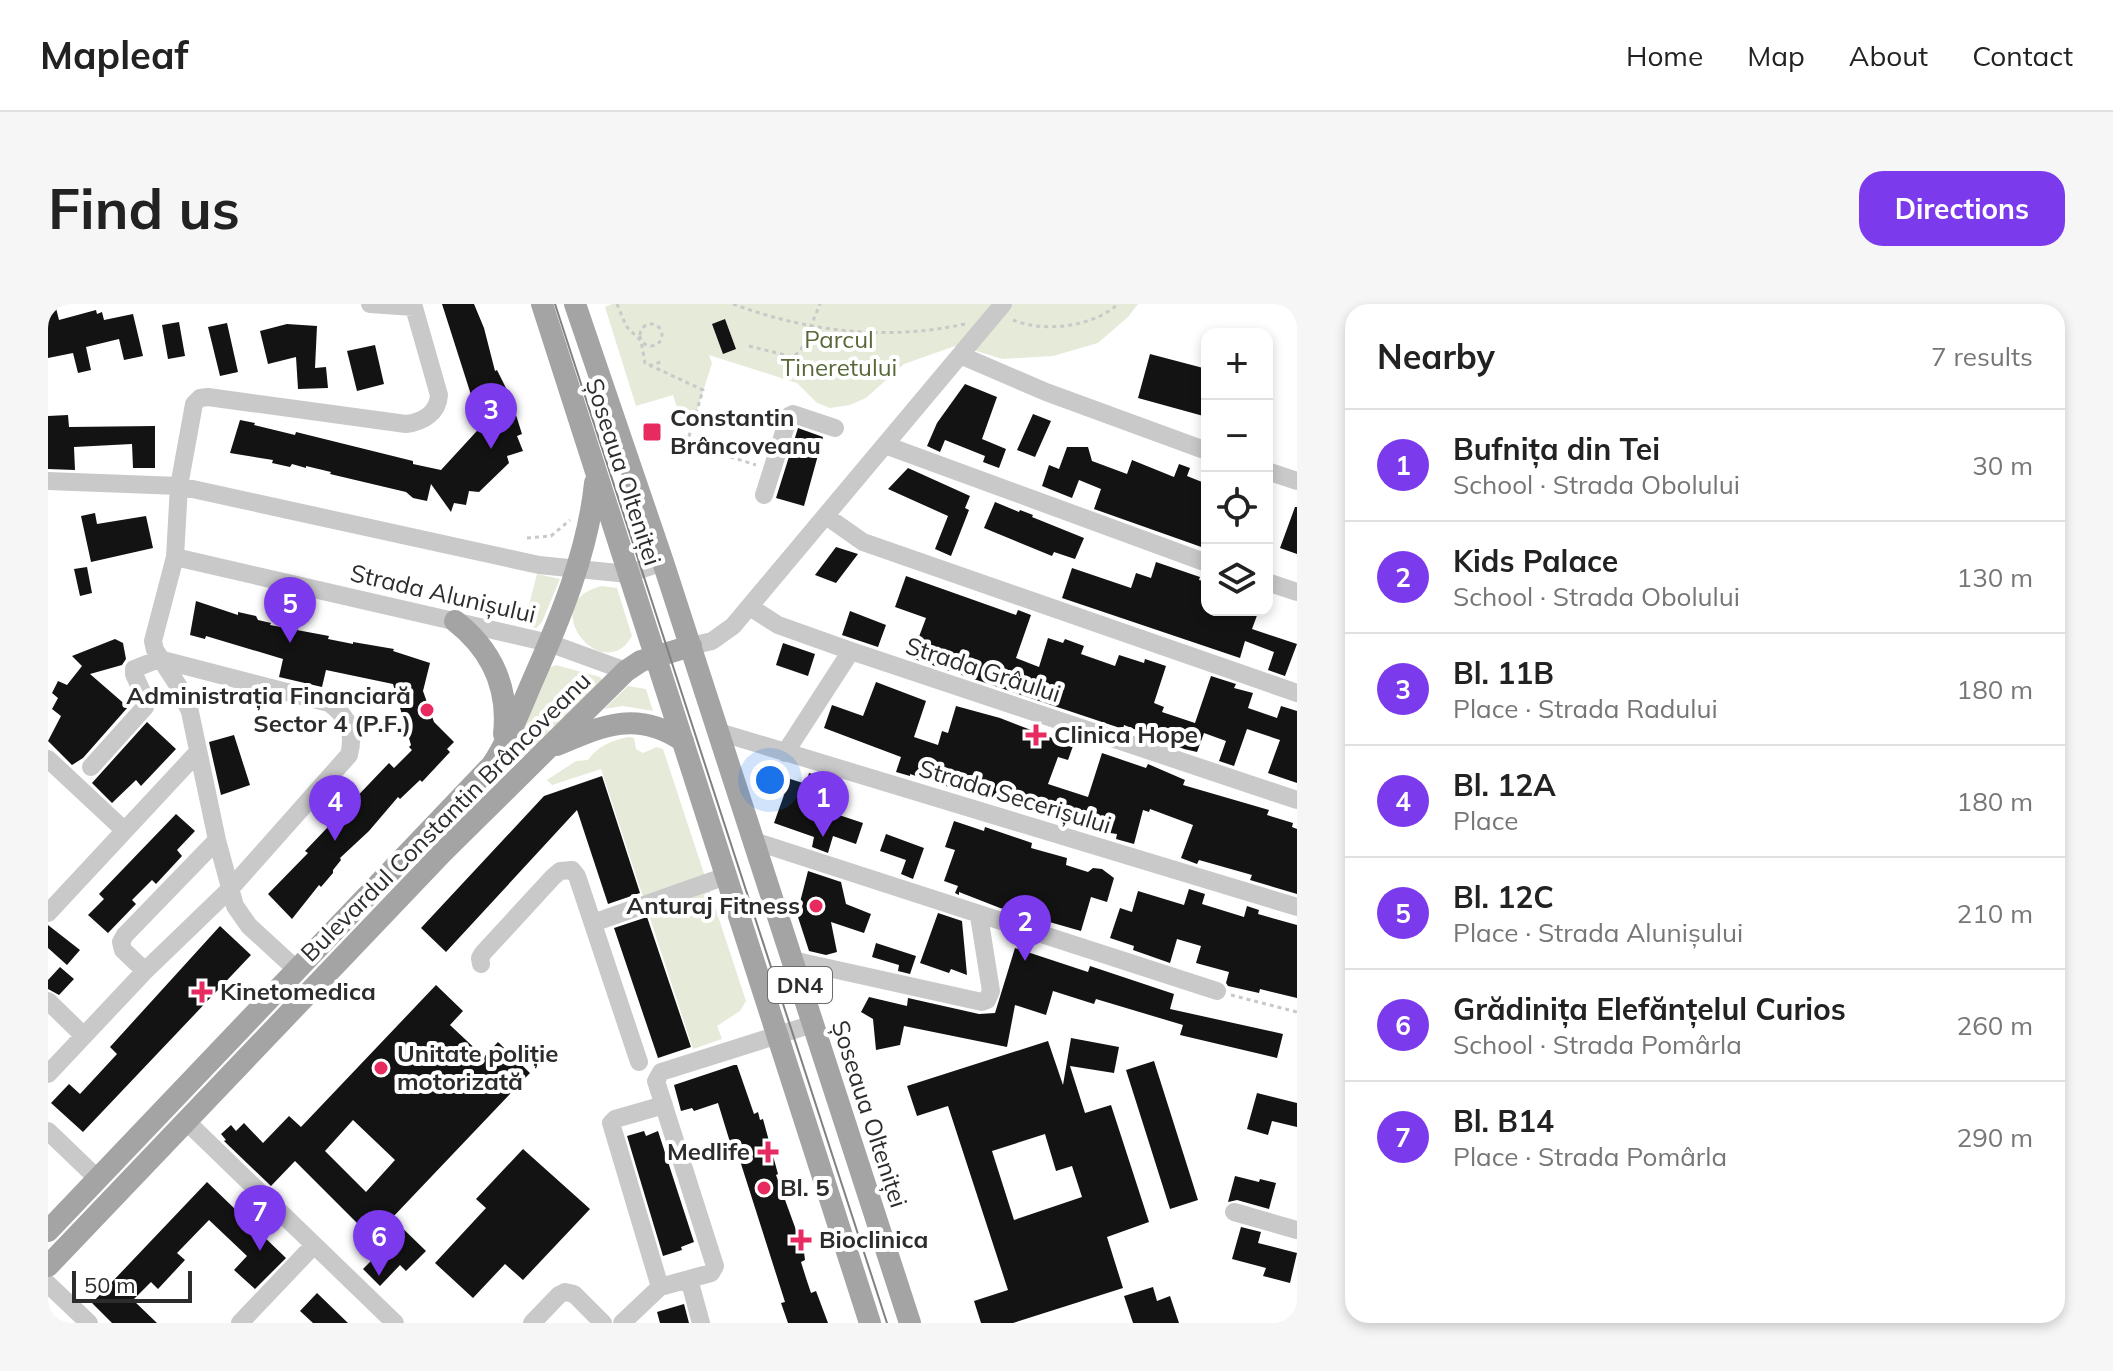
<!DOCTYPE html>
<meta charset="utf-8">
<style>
:root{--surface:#fff;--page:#f6f6f6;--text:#222;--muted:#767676;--line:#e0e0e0;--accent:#7c3aed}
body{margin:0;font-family:Mulish,sans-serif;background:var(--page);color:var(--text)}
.controls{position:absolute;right:24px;top:24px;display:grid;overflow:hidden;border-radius:16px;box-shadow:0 4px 12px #0003}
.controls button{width:72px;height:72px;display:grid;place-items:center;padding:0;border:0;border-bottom:2px solid var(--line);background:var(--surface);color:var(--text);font:40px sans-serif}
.scale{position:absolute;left:24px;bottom:20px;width:120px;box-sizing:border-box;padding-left:8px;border:4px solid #2c2c2c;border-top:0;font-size:22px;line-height:28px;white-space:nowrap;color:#2c2c2c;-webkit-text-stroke:6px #fff;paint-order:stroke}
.you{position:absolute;left:722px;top:476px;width:28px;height:28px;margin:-20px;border:6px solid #fff;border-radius:50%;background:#1a73e8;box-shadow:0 0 0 12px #1a73e833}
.badge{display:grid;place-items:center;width:52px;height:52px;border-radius:50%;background:var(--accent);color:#fff;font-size:26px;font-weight:700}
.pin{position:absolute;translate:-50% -66px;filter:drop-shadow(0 2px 4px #0008)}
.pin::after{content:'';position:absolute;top:42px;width:28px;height:24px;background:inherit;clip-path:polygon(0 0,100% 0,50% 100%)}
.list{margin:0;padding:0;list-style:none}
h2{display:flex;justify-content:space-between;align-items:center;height:104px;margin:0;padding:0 32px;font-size:34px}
h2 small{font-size:26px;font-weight:400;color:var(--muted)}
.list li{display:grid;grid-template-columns:52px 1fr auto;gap:24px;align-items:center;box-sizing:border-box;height:112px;padding:0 32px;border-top:2px solid var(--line)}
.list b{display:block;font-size:30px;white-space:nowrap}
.list p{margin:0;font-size:26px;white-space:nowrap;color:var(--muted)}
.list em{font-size:26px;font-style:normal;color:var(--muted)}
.icon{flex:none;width:44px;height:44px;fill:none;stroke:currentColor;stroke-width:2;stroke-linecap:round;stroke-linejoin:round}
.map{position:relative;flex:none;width:1249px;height:1019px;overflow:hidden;border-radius:24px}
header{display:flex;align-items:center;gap:48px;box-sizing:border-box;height:112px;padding:0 40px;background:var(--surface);border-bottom:2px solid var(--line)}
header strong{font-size:38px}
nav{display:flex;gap:44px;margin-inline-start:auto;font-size:28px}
.intro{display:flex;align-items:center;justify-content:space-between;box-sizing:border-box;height:192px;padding:0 48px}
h1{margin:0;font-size:56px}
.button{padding:20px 36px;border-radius:24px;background:var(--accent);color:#fff;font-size:28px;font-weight:700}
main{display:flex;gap:48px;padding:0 48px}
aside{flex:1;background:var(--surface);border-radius:24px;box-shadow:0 4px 12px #0003}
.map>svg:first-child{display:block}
.green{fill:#e6ead9}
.building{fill:#131313;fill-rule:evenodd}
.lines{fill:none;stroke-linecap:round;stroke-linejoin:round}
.path{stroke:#c9c9c9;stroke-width:3;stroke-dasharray:4 4;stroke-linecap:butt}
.minor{stroke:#c9c9c9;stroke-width:18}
.major{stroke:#a4a4a4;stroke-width:22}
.tram{stroke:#818181;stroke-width:2}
.poi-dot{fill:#e72a60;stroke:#fff;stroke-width:3}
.labels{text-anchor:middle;stroke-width:8;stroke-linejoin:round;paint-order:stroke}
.shield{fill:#fff;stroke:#6b6b6b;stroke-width:2}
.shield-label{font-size:22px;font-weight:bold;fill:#2c2c2c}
.park-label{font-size:24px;fill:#596839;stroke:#fff}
.poi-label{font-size:24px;font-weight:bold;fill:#2c2c2c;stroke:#fff;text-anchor:start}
.street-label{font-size:24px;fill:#2c2c2c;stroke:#fff}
</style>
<header>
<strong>Mapleaf</strong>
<nav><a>Home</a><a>Map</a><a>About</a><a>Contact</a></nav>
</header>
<div class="intro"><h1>Find us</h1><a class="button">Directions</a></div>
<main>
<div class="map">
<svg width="1249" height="1019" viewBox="0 0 1249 1019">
<rect width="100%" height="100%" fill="#fff"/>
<path class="green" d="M564 0H1090L1080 13 1050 39 1005 52 954 55 910 41 856 60 818 94 802 101 782 104 769 99 749 79 661 51 664 59 647 113 633 116 625 91 588 102 557 3Z
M489 270 512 275 494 318 488 324 476 320Z
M554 282 569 284 584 332C555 384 485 298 554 282Z
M508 361 552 373 554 376 480 451 474 452 467 445 501 364Z
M580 382 598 385 605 407 575 402 556 405Z
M581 433 586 434 588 445 595 449 609 443 615 445 698 697 692 707 669 722 674 735 645 745 553 465 504 481 499 476 528 457 540 456C550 442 564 436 581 433Z"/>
<path class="building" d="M0 0H7L11 16 48 6 49 10 54 8 56 16 85 10 95 52 76 56 71 35 38 43 43 66 30 69 25 49 0 54Z
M394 0H426L436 24 447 67 449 66 462 92 474 130 469 132 475 147 459 152 461 159 431 188 421 187 418 201 406 199 403 208 383 180 379 197 365 194 358 188 282 170 283 168 258 162V164L244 160 242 163 224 159 225 156 182 149 192 116 207 119 206 121 247 131 248 128 365 157V160L393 166 439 116 430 91 424 94Z
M677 15 688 45 675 50 664 20Z
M131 18 137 52 120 55 114 21Z
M179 19 190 68 172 72 160 23Z
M239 20 269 22 267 64 278 63 280 84 250 85 248 53 220 60 212 27Z
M327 41 336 80 309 87 299 47Z
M1102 50 1159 65V113L1090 94Z
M917 80 949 93 934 135 958 145 951 164 935 158 937 152 897 136 892 148 879 142 889 119Z
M985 110 1003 117 987 153 969 146Z
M20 111 21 123 107 122V164H85L84 140 26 143 27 166 0 165V112Z
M750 124 775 133 756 202 728 194Z
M1019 143H1040L1044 157 1079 170 1084 156 1126 173 1131 160 1142 164 1139 172 1159 180V245L1046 205 1053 185 1031 176 1024 194 994 182 1001 161 1011 165Z
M860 164 922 192 917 204 921 206 903 252 887 245 900 212 840 185Z
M947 198 971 208 972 206 985 211 984 213 1036 234 1027 255 1006 248 1004 252 936 224Z
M1247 203H1249V250L1232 244Z
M47 209 49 220 98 212 105 244 43 258 33 212Z
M788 243 810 250 788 279 767 271Z
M1108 258 1152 273 1151 276 1159 278V306H1211L1204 325 1249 340 1237 372 1220 366 1226 348 1197 337 1192 354 1014 294 1024 264 1083 284 1088 269 1103 274Z
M39 263 44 289 32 292 26 265Z
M858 272 968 311 970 306 983 311 968 354 991 363 1000 334 1015 339 1017 335 1036 342 1033 350 1067 362 1071 351 1096 359 1097 355 1118 362 1106 399 1116 403 1114 408 1147 419 1163 372 1188 380 1186 384 1205 389 1200 404 1229 414 1233 402 1249 407V479L1220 469 1232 436 1199 425 1186 462 1171 457 1178 437 1156 429 1149 448 1136 445 1076 421 1075 425 863 354 878 314 847 303Z
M148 297 190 311V308L208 312 210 316 223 319 222 321 281 332 280 335 305 340V338L346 345 345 347 382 359 375 387 386 418 406 438 399 445 402 448 374 478 372 476 352 495 350 493 321 527 292 554 293 556 285 566V569L273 583 271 581 244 615 220 590 260 549 257 547 341 459 346 464 364 446 361 443 363 441 345 380 278 366 274 383 231 373 235 355 158 332 157 335 142 331Z
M802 307 838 321 830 343 794 331Z
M67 335 75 339 78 355 74 361 42 370 80 403 35 454 24 461 0 437 13 412 4 405 10 394 4 389 10 377 19 381 34 362 24 352Z
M735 339 767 350 760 372 728 361Z
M828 378 878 397 866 433 890 441 894 427 900 429 908 402 952 414 1025 442 1020 456 1010 453 1000 480 1040 493 1054 449 1098 464 1100 460 1137 476 1135 481 1221 506 1219 511 1245 519 1244 523 1249 525V590L1202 576 1204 571 1151 556 1149 560 1133 554 1145 521 1102 505 1101 508 1095 506 1086 540 1068 535 1069 530 1062 529 1064 521 985 494 984 498 950 486 948 494 918 484H911L910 486 862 470V472L848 468 853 453 776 424 784 401 815 412Z
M99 418 128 445 93 482 88 476 64 499 44 479Z
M186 431 202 481 173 491 161 438Z
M714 459 735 465 733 472 758 480 761 469 788 477 779 507 815 519 808 540 785 532 780 549 764 543 766 533 726 519 736 491 707 482Z
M554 472 592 589 560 600 529 506 398 648 373 624 496 492Z
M128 510 147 527 129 546 134 552 108 580 104 576 84 596 88 600 60 629 40 611 56 595 51 590Z
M906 517 936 527 937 523 984 539 983 544 1019 554 1018 561 1040 568 1045 564 1054 565 1066 574 1059 598 1043 593 1033 627 952 604 911 588V591L907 589 910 582 896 577 907 546 897 543Z
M838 530 876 544 865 575 853 570 858 556 832 547Z
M760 567 793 578 798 600 823 610 816 629 783 618 789 648 778 651 761 647 749 610Z
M1141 585 1157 590 1154 600 1196 613 1199 602 1211 606 1210 610 1249 621V694L1212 685 1211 689 1180 682 1178 679 1181 668 1148 659 1153 642 1129 635 1122 659 1085 646 1086 642 1062 634 1072 604 1084 608 1090 587 1136 601Z
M890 609 914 617 919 671 903 665 901 669 872 659Z
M599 613 643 743 610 754 566 624Z
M0 621 32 646 19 661 0 644Z
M172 622 203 651 35 828 3 799 21 780 32 790 69 750 62 743Z
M828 639 868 652 862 670 850 667 851 661 824 653Z
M967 644 1040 668 1042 662 1126 690 1122 705 1235 730 1229 754 1132 731 1135 721 1048 695 1046 700 1005 687 998 711 967 701 959 743 856 722 852 741 828 746 825 715 813 708 821 693 859 702 860 694 931 710 947 709Z
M12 663 26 675 11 691 0 685V676Z
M388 681 415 707 402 721 436 753 450 738 482 769 344 914 378 947 358 967 352 961 332 982 315 965 335 945 247 857 223 882 176 837 178 836 173 830 183 821 188 827 196 819 215 839 241 812 253 823ZM305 816 347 856 318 888 277 847Z
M1023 734 1071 743 1066 769 1022 762 1037 809 1063 801 1101 918 1059 933 1075 984 965 1019H933L926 997 960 986 900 802 869 812 859 782 1000 737 1015 781ZM997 830 1008 867 1024 862 1034 893 966 916 944 847Z
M1106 757 1150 896 1122 905 1078 766Z
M686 761H689L706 810 710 808 712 816 715 815 730 870 728 871 756 948 757 956 753 958 758 974 763 989 768 987 780 1019H740L733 999 737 998 694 863 689 847 685 848 670 799 646 807 644 804 633 807 626 781Z
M1209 789 1249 799V823L1224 817 1220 831 1199 825Z
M596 827 598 832 610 827 646 938 633 943 634 946 615 952 579 832Z
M475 845 542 905 475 976 457 960 425 994 387 959 438 904 428 895Z
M1187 872 1211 878 1212 875 1228 879 1221 905 1189 896 1180 898Z
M159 878 238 954 207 985 186 966 199 952 161 916 129 949 137 956 110 985 103 978 85 996 109 1019H64L44 999Z
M1193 923 1213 928 1210 939 1249 949 1242 979 1215 972 1218 964 1184 955Z
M1105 983 1109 997 1122 992 1131 1019H1085L1076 992Z
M269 989 300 1019H265L252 1007Z
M636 1000 641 1019H612L609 1008Z"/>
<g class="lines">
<path class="path" d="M569 0 578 22 593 37 597 59 655 86 639 139 708 161
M685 0C761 28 838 37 917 20
M965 16C996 29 1045 23 1070 0
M592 31a11 11 0 1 1 22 0a11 11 0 1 1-22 0Z
M701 42 745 53 753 46 772 0
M601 62 615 57
M479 234 503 232 522 216
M1183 691 1249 708"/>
<path class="minor" d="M322 0 366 3
M912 51 998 88 1159 147
M837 141 1159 259
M1219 167 1249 177
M0 177 131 182 491 261 580 270 615 258
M716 191 741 112 745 110 787 124
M778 212 815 238 1249 389
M127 253 501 339 578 367
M1219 278 1249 288
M702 303 730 321 803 347 1249 496
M643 342 664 337 685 322 955 0
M671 428 1249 603
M737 449 803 347
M0 455 76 526
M706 537 1169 687
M0 609 149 449
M545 619 678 572
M744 656 934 698 939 696 943 687 931 612
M433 660 432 654 435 649 505 573 512 567 524 566 529 572 591 758
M249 666 201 622 187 602 169 536 142 408 131 383 107 346 105 337 127 253 131 182 146 100 152 94 160 93 358 120C375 118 390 109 391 91L365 0
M97 667 75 646 73 638 77 631 169 536
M0 697 36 732
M0 770 97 667 182 585 301 451C307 429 300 412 281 399L111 355 86 365V370L98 397 97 403 43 463
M616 801 567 815 563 819 612 983 663 969 667 962 608 777 613 768 765 720
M138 817 347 1019
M0 827 50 875
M1186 908 1249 926
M641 975 653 1019
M0 980 41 1019
M192 1019 266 941
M484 1019 511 991 517 988 526 990 555 1019
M574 1019 612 983"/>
<path class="major" d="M494 0 822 1019
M527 0 615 258 862 1019
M407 317C444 346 461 384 456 430
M509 441C555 421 590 406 635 437
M0 927 444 461C461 435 472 406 484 378 512 315 540 248 547 179
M0 962 395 548 578 367 593 357 643 342"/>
<path class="tram" d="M507 0 839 1019"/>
</g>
<g class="poi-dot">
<rect x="594" y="118" width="20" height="20" rx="4"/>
<circle cx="379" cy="406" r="8"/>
<path d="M984 419h8v8h8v8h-8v8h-8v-8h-8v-8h8z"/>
<circle cx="768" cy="602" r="8"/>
<path d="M150 676h8v8h8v8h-8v8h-8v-8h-8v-8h8z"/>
<circle cx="333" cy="764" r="8"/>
<path d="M716 836h8v8h8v8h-8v8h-8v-8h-8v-8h8z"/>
<circle cx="716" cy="884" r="8"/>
<path d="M749 924h8v8h8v8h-8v8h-8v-8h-8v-8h8z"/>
</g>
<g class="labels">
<rect class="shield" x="720" y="663" width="64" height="36" rx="6"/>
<g class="shield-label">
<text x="752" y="689">DN4</text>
</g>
<g class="park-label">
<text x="791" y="44">Parcul<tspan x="791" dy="28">Tineretului</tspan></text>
</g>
<g class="poi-label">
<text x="622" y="122">Constantin<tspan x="622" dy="28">Brâncoveanu</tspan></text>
<text x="363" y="400" text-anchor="end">Administrația Financiară<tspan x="363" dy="28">Sector 4 (P.F.)</tspan></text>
<text x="1006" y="439">Clinica Hope</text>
<text x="752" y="610" text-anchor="end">Anturaj Fitness</text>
<text x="172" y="696">Kinetomedica</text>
<text x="349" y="758">Unitate poliție<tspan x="349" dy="28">motorizată</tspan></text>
<text x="702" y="856" text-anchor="end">Medlife</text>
<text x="732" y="892">Bl. 5</text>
<text x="771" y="944">Bioclinica</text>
</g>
<g class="street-label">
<text transform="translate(575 168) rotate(72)" y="8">Șoseaua Olteniței</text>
<text transform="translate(395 290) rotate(13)" y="8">Strada Alunișului</text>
<text transform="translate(935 366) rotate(18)" y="8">Strada Grâului</text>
<text transform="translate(967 493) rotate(17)" y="8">Strada Secerișului</text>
<text transform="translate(398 513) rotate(-45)" y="8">Bulevardul Constantin Brâncoveanu</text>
<text transform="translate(821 810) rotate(72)" y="8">Șoseaua Olteniței</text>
</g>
</g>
</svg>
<div class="controls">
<button>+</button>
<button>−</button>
<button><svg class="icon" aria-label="locate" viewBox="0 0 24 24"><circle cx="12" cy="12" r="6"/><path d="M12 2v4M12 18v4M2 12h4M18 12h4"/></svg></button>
<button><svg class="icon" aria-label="layers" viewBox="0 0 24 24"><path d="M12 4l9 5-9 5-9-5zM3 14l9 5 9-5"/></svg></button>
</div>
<div class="scale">50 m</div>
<div class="you"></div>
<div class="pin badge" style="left:775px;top:533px">1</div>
<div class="pin badge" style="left:977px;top:657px">2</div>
<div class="pin badge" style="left:443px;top:145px">3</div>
<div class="pin badge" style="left:287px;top:537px">4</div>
<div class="pin badge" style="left:242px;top:339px">5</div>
<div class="pin badge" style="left:331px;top:972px">6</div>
<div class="pin badge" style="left:212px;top:947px">7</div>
</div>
<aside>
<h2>Nearby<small>7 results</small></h2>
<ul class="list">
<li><span class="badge">1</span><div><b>Bufnița din Tei</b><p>School · Strada Obolului</p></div><em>30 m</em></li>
<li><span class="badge">2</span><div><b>Kids Palace</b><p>School · Strada Obolului</p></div><em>130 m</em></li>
<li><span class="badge">3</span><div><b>Bl. 11B</b><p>Place · Strada Radului</p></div><em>180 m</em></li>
<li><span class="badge">4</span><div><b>Bl. 12A</b><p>Place</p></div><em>180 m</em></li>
<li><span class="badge">5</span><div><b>Bl. 12C</b><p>Place · Strada Alunișului</p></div><em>210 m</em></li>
<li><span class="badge">6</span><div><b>Grădinița Elefănțelul Curios</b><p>School · Strada Pomârla</p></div><em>260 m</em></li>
<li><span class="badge">7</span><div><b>Bl. B14</b><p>Place · Strada Pomârla</p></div><em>290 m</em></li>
</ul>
</aside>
</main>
